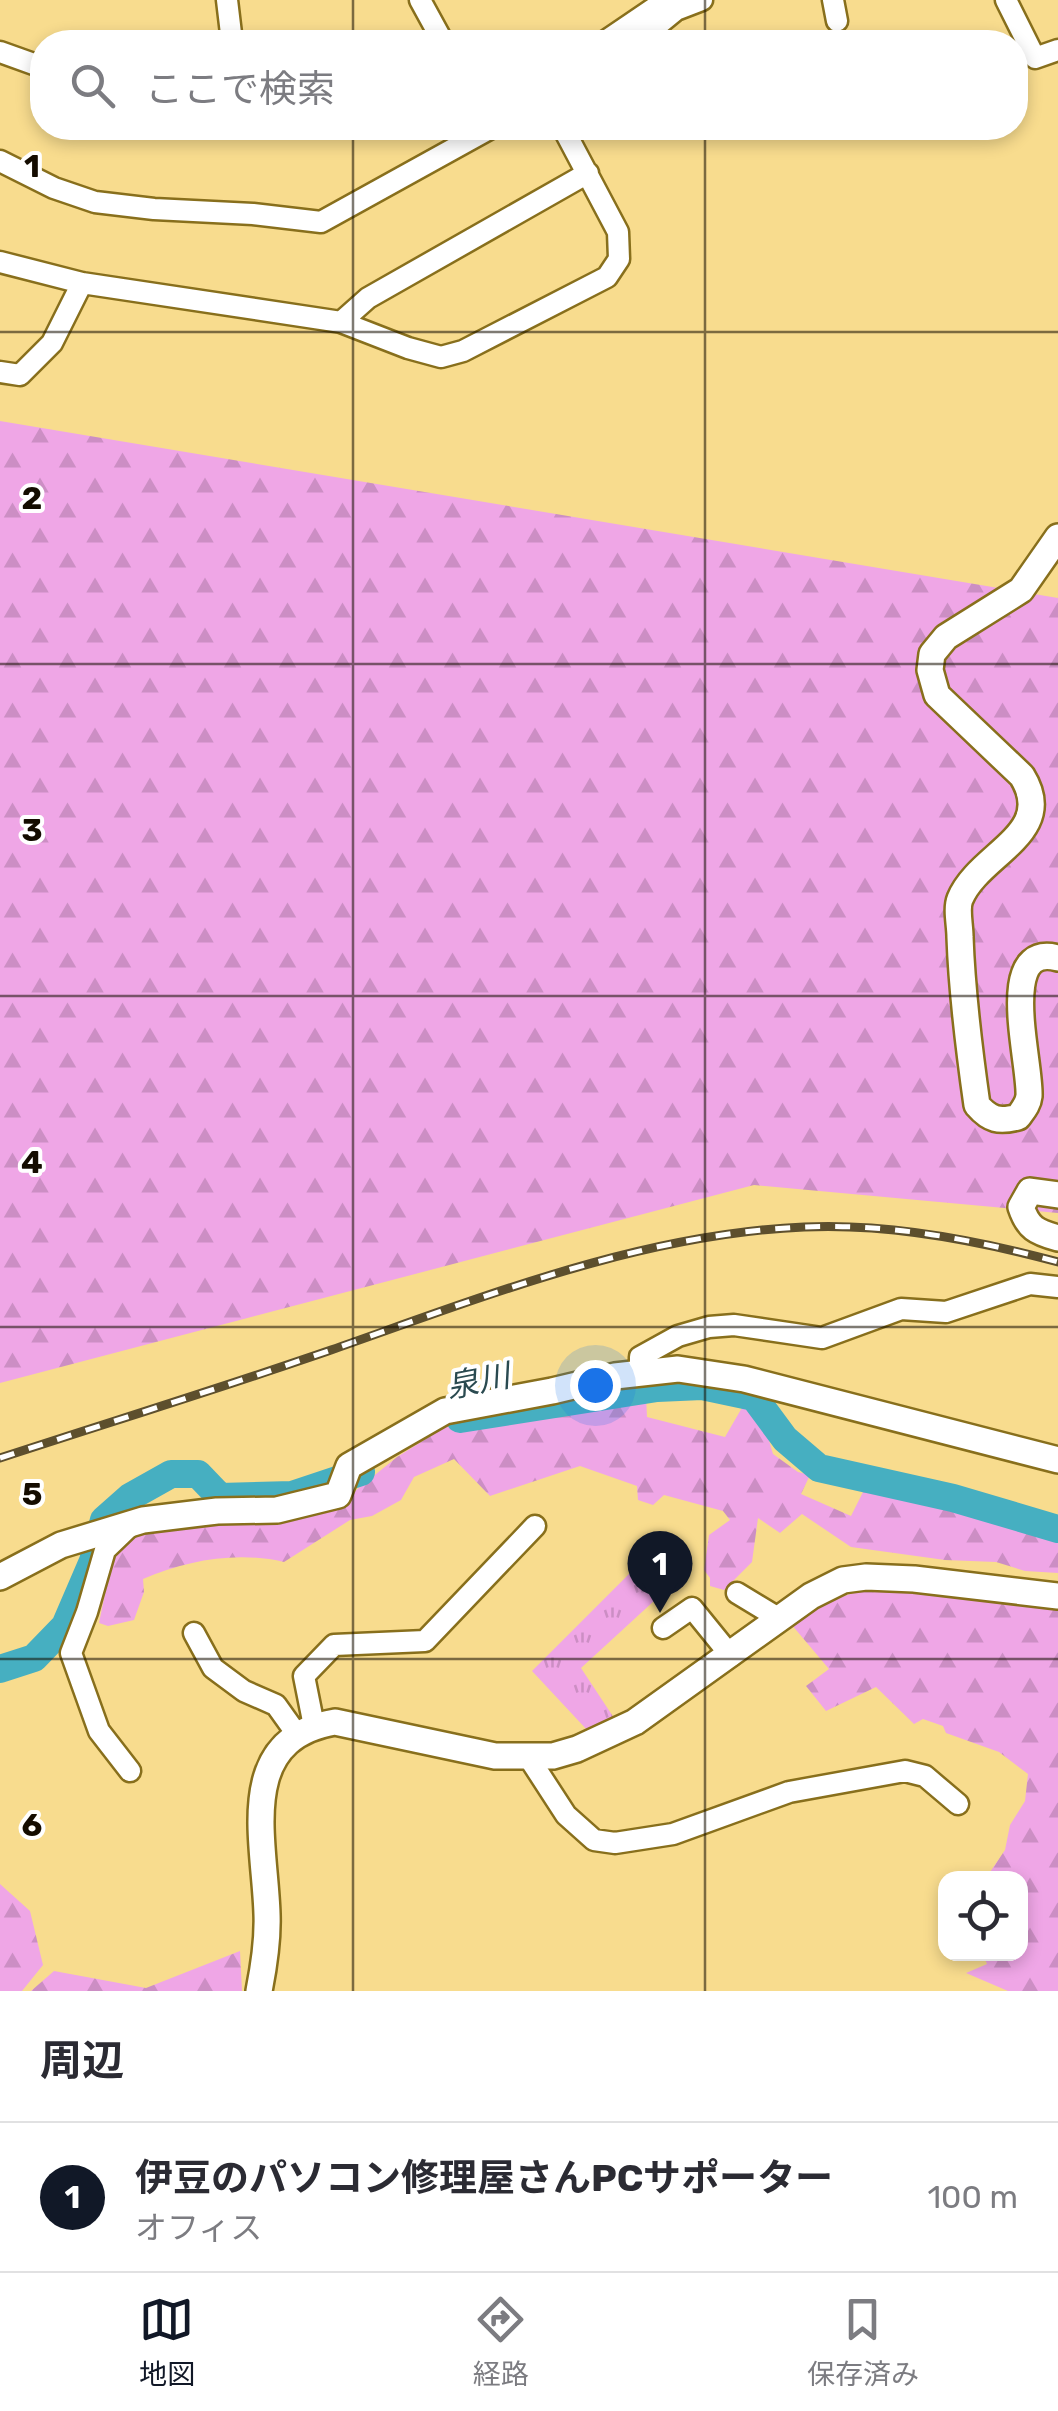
<!DOCTYPE html>
<html lang="ja">
<meta charset="utf-8">
<style>
:root{--surface:#fff;--page:#f2f2f3;--text:#2b2b33;--muted:#7c7c81;--line:#e1e1e2;--accent:#111827}
body{margin:0;font-family:Rubik,"Noto Sans JP",sans-serif;background:var(--page);color:var(--text)}
.controls{position:absolute;right:30px;bottom:30px;display:grid;overflow:hidden;border-radius:20px;box-shadow:0 5px 15px #0003}
.controls button{width:90px;height:90px;display:grid;place-items:center;padding:0;border:0;border-bottom:2px solid var(--line);background:var(--surface);color:var(--text);font:50px sans-serif}
.you{position:absolute;left:595px;top:1385px;width:35px;height:35px;margin:-25px;border:8px solid #fff;border-radius:50%;background:#1a73e8;box-shadow:0 0 0 15px #1a73e833}
.badge{display:grid;place-items:center;width:65px;height:65px;border-radius:50%;background:var(--accent);color:#fff;font-size:32px;font-weight:700}
.pin{position:absolute;translate:-50% -82px;filter:drop-shadow(0 2px 5px #0008)}
.pin::after{content:'';position:absolute;top:52px;width:35px;height:30px;background:inherit;clip-path:polygon(0 0,100% 0,50% 100%)}
.list{margin:0;padding:0;list-style:none}
h2{display:flex;justify-content:space-between;align-items:center;height:130px;margin:0;padding:0 40px;font-size:42px}
h2 small{font-size:32px;font-weight:400;color:var(--muted)}
.list li{display:grid;grid-template-columns:65px 1fr auto;gap:30px;align-items:center;box-sizing:border-box;height:150px;padding:0 40px;border-top:2px solid var(--line)}
.list b{display:block;font-size:38px;white-space:nowrap}
.list p{margin:0;font-size:32px;white-space:nowrap;color:var(--muted)}
.list em{font-size:32px;font-style:normal;color:var(--muted)}
.icon{flex:none;width:55px;height:55px;fill:none;stroke:currentColor;stroke-width:2;stroke-linecap:round;stroke-linejoin:round}
.map{position:relative;flex:none;width:1058px;height:1991px;overflow:hidden}
.search{position:absolute;background:var(--surface);box-shadow:0 5px 15px #0003;left:30px;right:30px;top:30px;height:110px;display:flex;align-items:center;gap:25px;box-sizing:border-box;padding:0 35px;border-radius:40px;color:var(--muted);font-size:38px}
.sheet{height:280px;background:var(--surface)}
nav{display:flex;justify-content:space-around;align-items:center;box-sizing:border-box;height:140px;border-top:2px solid var(--line);background:var(--surface);font-size:28px;color:var(--muted)}
nav a{display:grid;justify-items:center;gap:5px}
nav .on{color:var(--accent)}
.map>svg:first-child{display:block}
.grass{fill:url(#grass-tufts)}
.forest{fill:url(#forest-firs)}
.lines{fill:none;stroke-linecap:round;stroke-linejoin:round}
.river{stroke:#46afc1;stroke-width:28}
.minor-casing{stroke:#886f1c;stroke-width:25}
.tertiary-casing{stroke:#886f1c;stroke-width:30}
.minor{stroke:#fff;stroke-width:20}
.tertiary{stroke:#fff;stroke-width:25}
.rail-casing{stroke:#5d4f2d;stroke-width:9}
.rail{stroke:#fff;stroke-width:5;stroke-dasharray:15;stroke-linecap:butt}
.grid{fill:none;stroke:#140c00;stroke-width:2.5;stroke-opacity:0.55}
.labels{text-anchor:middle;stroke-width:8;stroke-linejoin:round;paint-order:stroke}
.water-label{font-size:32px;font-style:italic;fill:#2a4a50;stroke:#fff}
.grid-label{font-size:32px;text-anchor:middle;font-weight:bold;fill:#140c00;stroke:#fff;stroke-width:8;stroke-linejoin:round;paint-order:stroke}
</style>
<div class="map">
<svg width="1058" height="1991" viewBox="0 0 1058 1991">
<defs>
<pattern id="grass-tufts" width="24" height="20" patternUnits="userSpaceOnUse" patternTransform="scale(2.5)"><rect width="24" height="20" fill="#efa6e6"/><path d="M3 7l-1-3M5 7V3M7 7l1-3M15 17l-1-3M17 17v-4M19 17l1-3" fill="none" stroke="#cc8ec4"/></pattern>
<pattern id="forest-firs" width="22" height="20" patternUnits="userSpaceOnUse" patternTransform="scale(2.5)"><rect width="22" height="20" fill="#efa6e6"/><path d="M5 1l3.5 6h-7zM16 11l3.5 6h-7z" fill="#cc8ec4"/></pattern>
</defs>
<rect width="100%" height="100%" fill="#f8dc8e"/>
<path class="grass" d="M668 1535 679 1578 581 1668 616 1721 588 1731 532 1671Z"/>
<path class="forest" d="M0 421 1058 598V1213L754 1185 0 1383Z
M646 1396 647 1417 725 1437 743 1406 764 1424 773 1454 798 1472 810 1475 801 1494 851 1516 866 1486 1058 1536V1573L1025 1571 996 1562 945 1560 851 1547 802 1514 780 1533 758 1518 752 1562 724 1590 710 1586V1578L704 1570 709 1535 730 1520 723 1511 664 1495 653 1505 638 1500 637 1486 580 1466 490 1496 454 1459 414 1477 401 1500 372 1516 350 1520 284 1562C237 1551 187 1560 143 1579L144 1592 134 1620 108 1626 99 1623 113 1554 124 1538 149 1525 349 1496 397 1457 445 1427Z
M912 1587 1058 1606V1991H1008L966 1973 987 1964 983 1954H1020V1878H986L1005 1850 1010 1825 1025 1801 1028 1774 999 1752 946 1733 943 1726 923 1719 914 1724 876 1687 826 1711 806 1686 829 1669 791 1624C843 1593 851 1589 912 1587Z
M0 1884 30 1911 43 1965 22 1991H0Z
M240 1951 242 1991H31L54 1971 146 1988Z"/>
<g class="lines">
<path class="river" d="M460 1419 657 1388 702 1386 754 1397 785 1439 819 1468 953 1498 1058 1529
M0 1669 34 1658 65 1626 93 1561 104 1520 130 1497 171 1474H198L220 1497 292 1495 361 1472"/>
<g class="minor-casing">
<path id="minor" d="M227 0 232 42
M420 0 443 42
M833 0 837 21
M1006 0 1035 58 1058 50
M604 42 666 0
M637 42 676 10 702 0
M0 52 42 67
M0 161 54 188 95 202 154 209 253 214 321 222 491 128
M0 262 82 283 341 322 408 348 441 357 463 351 607 277 619 259 618 232 563 128
M341 322 368 298 588 173
M0 372 20 375 52 343 82 283
M640 1373V1357L678 1336 709 1327 734 1325 822 1338 901 1309 946 1312 1030 1284 1058 1287
M737 1593 780 1619
M663 1628 692 1608 731 1656
M194 1633 213 1668 244 1691 276 1705 296 1733
M314 1726 304 1676 334 1645 425 1641 535 1526
M529 1758 566 1815 594 1840 615 1843 673 1834 789 1792 905 1771 925 1776 958 1804
M130 1771 99 1731 71 1653 87 1612 105 1550 131 1525"/>
</g>
<g class="tertiary-casing">
<path id="tertiary" d="M1058 537 1021 590 946 637 932 654 930 670 937 695 1022 776C1058 834 979 853 960 899 956 909 960 925 960 937 962 994 969 1049 977 1105 990 1120 999 1122 1018 1117 1023 1110 1028 1105 1029 1096 1031 1063 995 941 1058 958
M1058 1195 1030 1191 1021 1207C1028 1228 1036 1232 1058 1238
M0 1577 61 1545 143 1520 217 1511 277 1510 338 1495 349 1466 445 1411 552 1391 615 1376 678 1369 744 1379 1058 1460
M259 1991C264 1966 268 1940 267 1914 265 1841 234 1739 335 1722L495 1756H553L577 1749 635 1722 811 1596 843 1580 866 1577 914 1579 1058 1596"/>
</g>
<use href="#minor" class="minor"/>
<use href="#tertiary" class="tertiary"/>
<g class="rail-casing">
<path id="rail" d="M0 1458C110 1422 221 1388 331 1350 483 1297 641 1234 804 1227 889 1223 977 1240 1058 1262"/>
</g>
<use href="#rail" class="rail"/>
</g>
<path class="grid" d="M353 0V42M705 0V42M353 128V1991M705 128V1991M0 332H1058M0 664H1058M0 996H1058M0 1327H1058M0 1659H1058"/>
<g class="labels">
<g class="water-label">
<text transform="translate(478 1381) rotate(-11)" y="11">泉川</text>
</g>
</g>
<g class="grid-label">
<text x="32" y="177">1</text>
<text x="32" y="509">2</text>
<text x="32" y="841">3</text>
<text x="32" y="1173">4</text>
<text x="32" y="1505">5</text>
<text x="32" y="1836">6</text>
</g>
</svg>
<div class="controls">
<button><svg class="icon" aria-label="locate" viewBox="0 0 24 24"><circle cx="12" cy="12" r="6"/><path d="M12 2v4M12 18v4M2 12h4M18 12h4"/></svg></button>
</div>
<div class="you"></div>
<div class="pin badge" style="left:660px;top:1613px">1</div>
<div class="search"><svg class="icon" aria-label="search" viewBox="0 0 24 24"><circle cx="10" cy="10" r="6"/><path d="M15 15l6 6"/></svg>ここで検索</div>
</div>
<section class="sheet">
<h2>周辺<small></small></h2>
<ul class="list">
<li><span class="badge">1</span><div><b>伊豆のパソコン修理屋さんPCサポーター</b><p>オフィス</p></div><em>100 m</em></li>
</ul>
</section>
<nav>
<a class="on"><svg class="icon" aria-label="map" viewBox="0 0 24 24"><path d="M3 6l6-2 6 2 6-2v14l-6 2-6-2-6 2zM9 4v14M15 6v14"/></svg>地図</a>
<a><svg class="icon" aria-label="directions" viewBox="0 0 24 24"><path d="M12 3l9 9-9 9-9-9zM9 14v-3h6M13 9l2 2-2 2"/></svg>経路</a>
<a><svg class="icon" aria-label="saved" viewBox="0 0 24 24"><path d="M7 4h10v16l-5-4-5 4z"/></svg>保存済み</a>
</nav>
